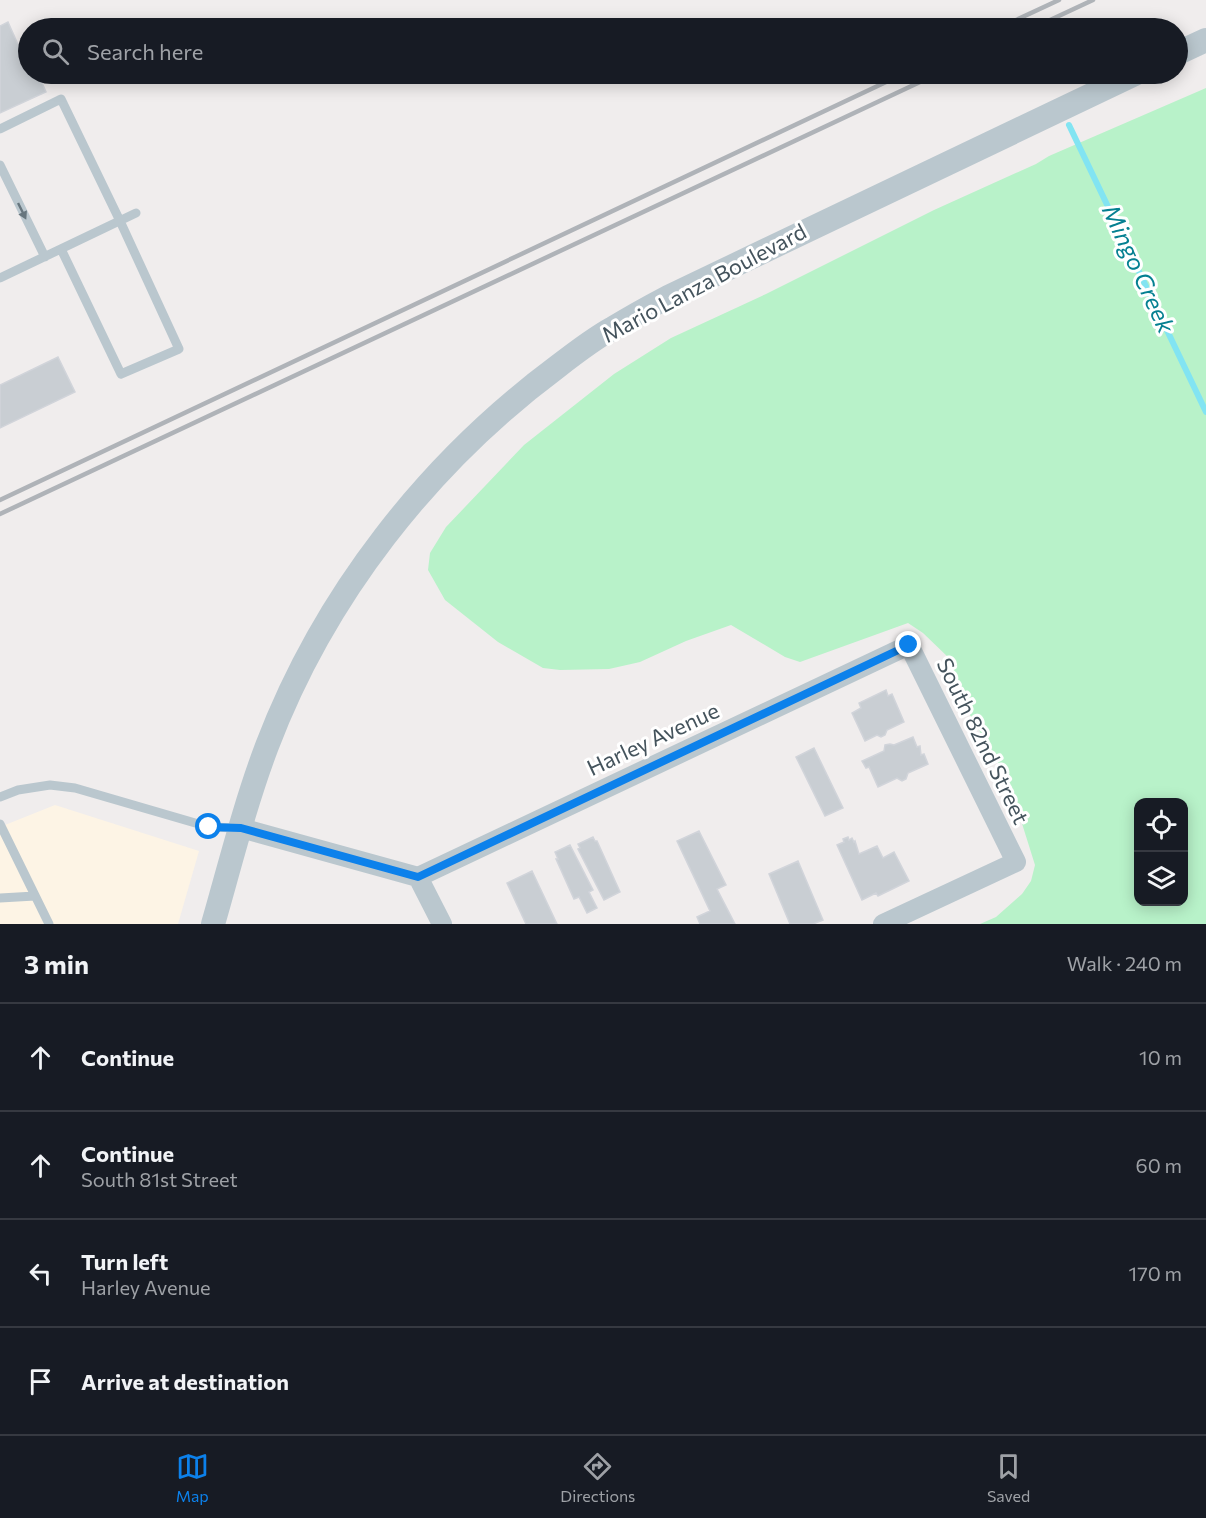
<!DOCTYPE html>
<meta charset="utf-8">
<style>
:root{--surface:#171b24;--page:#20242c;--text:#f1f3f6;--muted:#9ea1a6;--line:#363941;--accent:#0c81eb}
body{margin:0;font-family:Commissioner,sans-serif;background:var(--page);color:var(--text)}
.controls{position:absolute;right:18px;bottom:18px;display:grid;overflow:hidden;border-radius:12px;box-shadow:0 3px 15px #0003}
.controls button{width:54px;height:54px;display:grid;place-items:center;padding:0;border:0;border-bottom:2px solid var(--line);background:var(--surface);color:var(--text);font:30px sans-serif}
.stop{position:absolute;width:18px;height:18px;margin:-14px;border:4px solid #0c81eb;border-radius:50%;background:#fff}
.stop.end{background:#0c81eb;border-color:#fff;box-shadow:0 2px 6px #0008}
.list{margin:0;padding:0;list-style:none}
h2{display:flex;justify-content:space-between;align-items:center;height:78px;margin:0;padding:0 24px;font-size:26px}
h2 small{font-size:20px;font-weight:400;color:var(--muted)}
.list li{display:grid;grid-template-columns:39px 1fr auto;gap:18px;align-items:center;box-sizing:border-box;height:108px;padding:0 24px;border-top:2px solid var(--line)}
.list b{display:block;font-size:22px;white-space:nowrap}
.list p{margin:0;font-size:20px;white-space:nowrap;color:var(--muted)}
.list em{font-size:20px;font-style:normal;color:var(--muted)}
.icon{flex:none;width:33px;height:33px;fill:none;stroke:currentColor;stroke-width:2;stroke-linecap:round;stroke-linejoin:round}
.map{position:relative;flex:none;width:1206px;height:924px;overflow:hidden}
.search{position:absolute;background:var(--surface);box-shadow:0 3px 15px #0003;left:18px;right:18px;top:18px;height:66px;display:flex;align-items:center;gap:15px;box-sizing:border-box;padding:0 21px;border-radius:33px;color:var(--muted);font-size:22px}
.sheet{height:510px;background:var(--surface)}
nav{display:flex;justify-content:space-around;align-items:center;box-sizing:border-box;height:84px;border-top:2px solid var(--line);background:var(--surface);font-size:16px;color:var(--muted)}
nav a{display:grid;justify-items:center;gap:3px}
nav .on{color:var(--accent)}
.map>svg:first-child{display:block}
.commercial{fill:#fdf4e5}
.green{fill:#b8f2c9;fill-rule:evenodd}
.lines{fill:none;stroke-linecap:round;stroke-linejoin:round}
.stream{stroke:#82e4f2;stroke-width:6}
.building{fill:#c9ced3;stroke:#d1d4da;stroke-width:1.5}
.service{stroke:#bac7ce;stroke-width:9}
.minor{stroke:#bac7ce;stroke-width:20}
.tertiary{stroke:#bac7ce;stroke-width:24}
.rail{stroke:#afb3b8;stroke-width:4.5}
.oneway{fill:#67767e}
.route{stroke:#0c81eb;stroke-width:8}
.labels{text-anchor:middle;stroke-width:6;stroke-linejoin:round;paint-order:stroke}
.street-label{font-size:22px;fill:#44535c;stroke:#fff}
.water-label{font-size:24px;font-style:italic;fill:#058091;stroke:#fff}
</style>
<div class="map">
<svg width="1206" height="924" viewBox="0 0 1206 924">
<rect width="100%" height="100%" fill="#f0eded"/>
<path class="commercial" d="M55 805 199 851 178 924H0V827Z"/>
<path class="green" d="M1206 88V924H980L996 917 1022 894 1031 881 1035 865 1008 779 967 710 950 659 923 633 908 623 800 662 785 657 731 625 686 641 640 662 609 669 560 670 543 668 498 642 445 600 428 570 430 553 446 527 524 445 614 374 671 338 766 294 934 210 1036 164 1049 156ZM1138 802H1184V902H1138Z"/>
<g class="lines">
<path class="stream" d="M1069 125 1206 412"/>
</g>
<path class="building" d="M8 22 28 67V74H38L46 92 0 113V26Z
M58 357 75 392 0 428V385Z
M886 690 888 696 892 694 904 722 887 730 885 735 881 737 877 735 865 741 852 713 861 708 859 703Z
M913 737 917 747 920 746 921 755 924 754 928 764 908 773 906 779 902 781 897 778 878 787 869 767 866 768 862 761 884 751 885 745 890 744 894 745Z
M814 748 843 808 825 816 796 757Z
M699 831 726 885 717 889 735 924H700L697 917 710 911 677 841Z
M593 837 595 841H597L620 892 604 900 578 849 580 848 578 844Z
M848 837 849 840 852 838 854 842 855 841 859 854 877 846 883 858 894 852 909 881 878 896 876 893 862 900 837 845 844 842 843 839Z
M570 845 593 890 589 892 597 908 587 913 579 897 574 899 556 859H558L555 852Z
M798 861 823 920 813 924H790L769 874Z
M532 871 557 924H526L507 883Z"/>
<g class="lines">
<path class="service" d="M0 129 61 99 120 221 179 349 121 374 61 249
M0 165 45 257
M0 278 136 213
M0 797 18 790 50 785 75 788 209 827 238 828
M0 824 49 924
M0 898 35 896"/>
<path class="minor" d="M241 828 418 877 442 924
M418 877 909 645 1016 862 883 924"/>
<path class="tertiary" d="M1178 53 1206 40
M213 924C230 865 245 804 267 746 324 596 428 463 557 367 575 353 593 339 613 328 631 317 649 307 668 297L1135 74"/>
<path class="rail" d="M999 28 1059 0
M1033 28 1093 0
M0 500 903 74
M0 514 937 74"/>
</g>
<defs><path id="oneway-solid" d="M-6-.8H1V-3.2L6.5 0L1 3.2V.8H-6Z" transform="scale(1.5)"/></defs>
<use class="oneway" href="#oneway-solid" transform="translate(22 211) rotate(64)"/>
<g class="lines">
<path class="route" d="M209 827 241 828 418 877 909 645"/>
</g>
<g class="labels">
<g class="street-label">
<text transform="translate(704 283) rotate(-28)" y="8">Mario Lanza Boulevard</text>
<text transform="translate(653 739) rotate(-25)" y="8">Harley Avenue</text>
<text transform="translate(983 741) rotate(64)" y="8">South 82nd Street</text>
</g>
<g class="water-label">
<text transform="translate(1138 269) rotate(65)" y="8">Mingo Creek</text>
</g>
</g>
</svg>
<div class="controls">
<button><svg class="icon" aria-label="locate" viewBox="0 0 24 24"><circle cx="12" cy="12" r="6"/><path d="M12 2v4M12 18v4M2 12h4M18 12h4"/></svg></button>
<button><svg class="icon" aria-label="layers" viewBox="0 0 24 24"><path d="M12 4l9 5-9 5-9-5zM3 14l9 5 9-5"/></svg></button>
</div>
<div class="stop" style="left:209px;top:827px"></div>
<div class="stop end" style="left:909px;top:645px"></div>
<div class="search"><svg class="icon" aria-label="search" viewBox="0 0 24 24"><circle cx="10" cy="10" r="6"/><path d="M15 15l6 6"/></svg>Search here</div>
</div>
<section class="sheet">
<h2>3 min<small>Walk · 240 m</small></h2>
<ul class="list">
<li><svg class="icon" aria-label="ahead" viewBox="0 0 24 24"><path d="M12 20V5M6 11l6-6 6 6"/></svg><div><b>Continue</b></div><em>10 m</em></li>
<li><svg class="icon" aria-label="ahead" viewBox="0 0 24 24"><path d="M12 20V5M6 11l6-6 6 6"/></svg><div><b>Continue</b><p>South 81st Street</p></div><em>60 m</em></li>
<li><svg class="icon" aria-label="left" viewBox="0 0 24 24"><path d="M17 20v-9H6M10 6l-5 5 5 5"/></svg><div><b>Turn left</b><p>Harley Avenue</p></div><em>170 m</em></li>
<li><svg class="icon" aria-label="arrive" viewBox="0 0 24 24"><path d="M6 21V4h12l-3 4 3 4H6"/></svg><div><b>Arrive at destination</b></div></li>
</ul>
</section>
<nav>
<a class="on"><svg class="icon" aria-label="map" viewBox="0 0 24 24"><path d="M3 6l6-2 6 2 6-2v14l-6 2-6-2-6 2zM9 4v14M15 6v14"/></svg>Map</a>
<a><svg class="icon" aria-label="directions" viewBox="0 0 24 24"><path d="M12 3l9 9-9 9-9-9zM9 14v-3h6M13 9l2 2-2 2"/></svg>Directions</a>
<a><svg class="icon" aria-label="saved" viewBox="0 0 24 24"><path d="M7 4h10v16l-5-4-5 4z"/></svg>Saved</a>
</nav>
